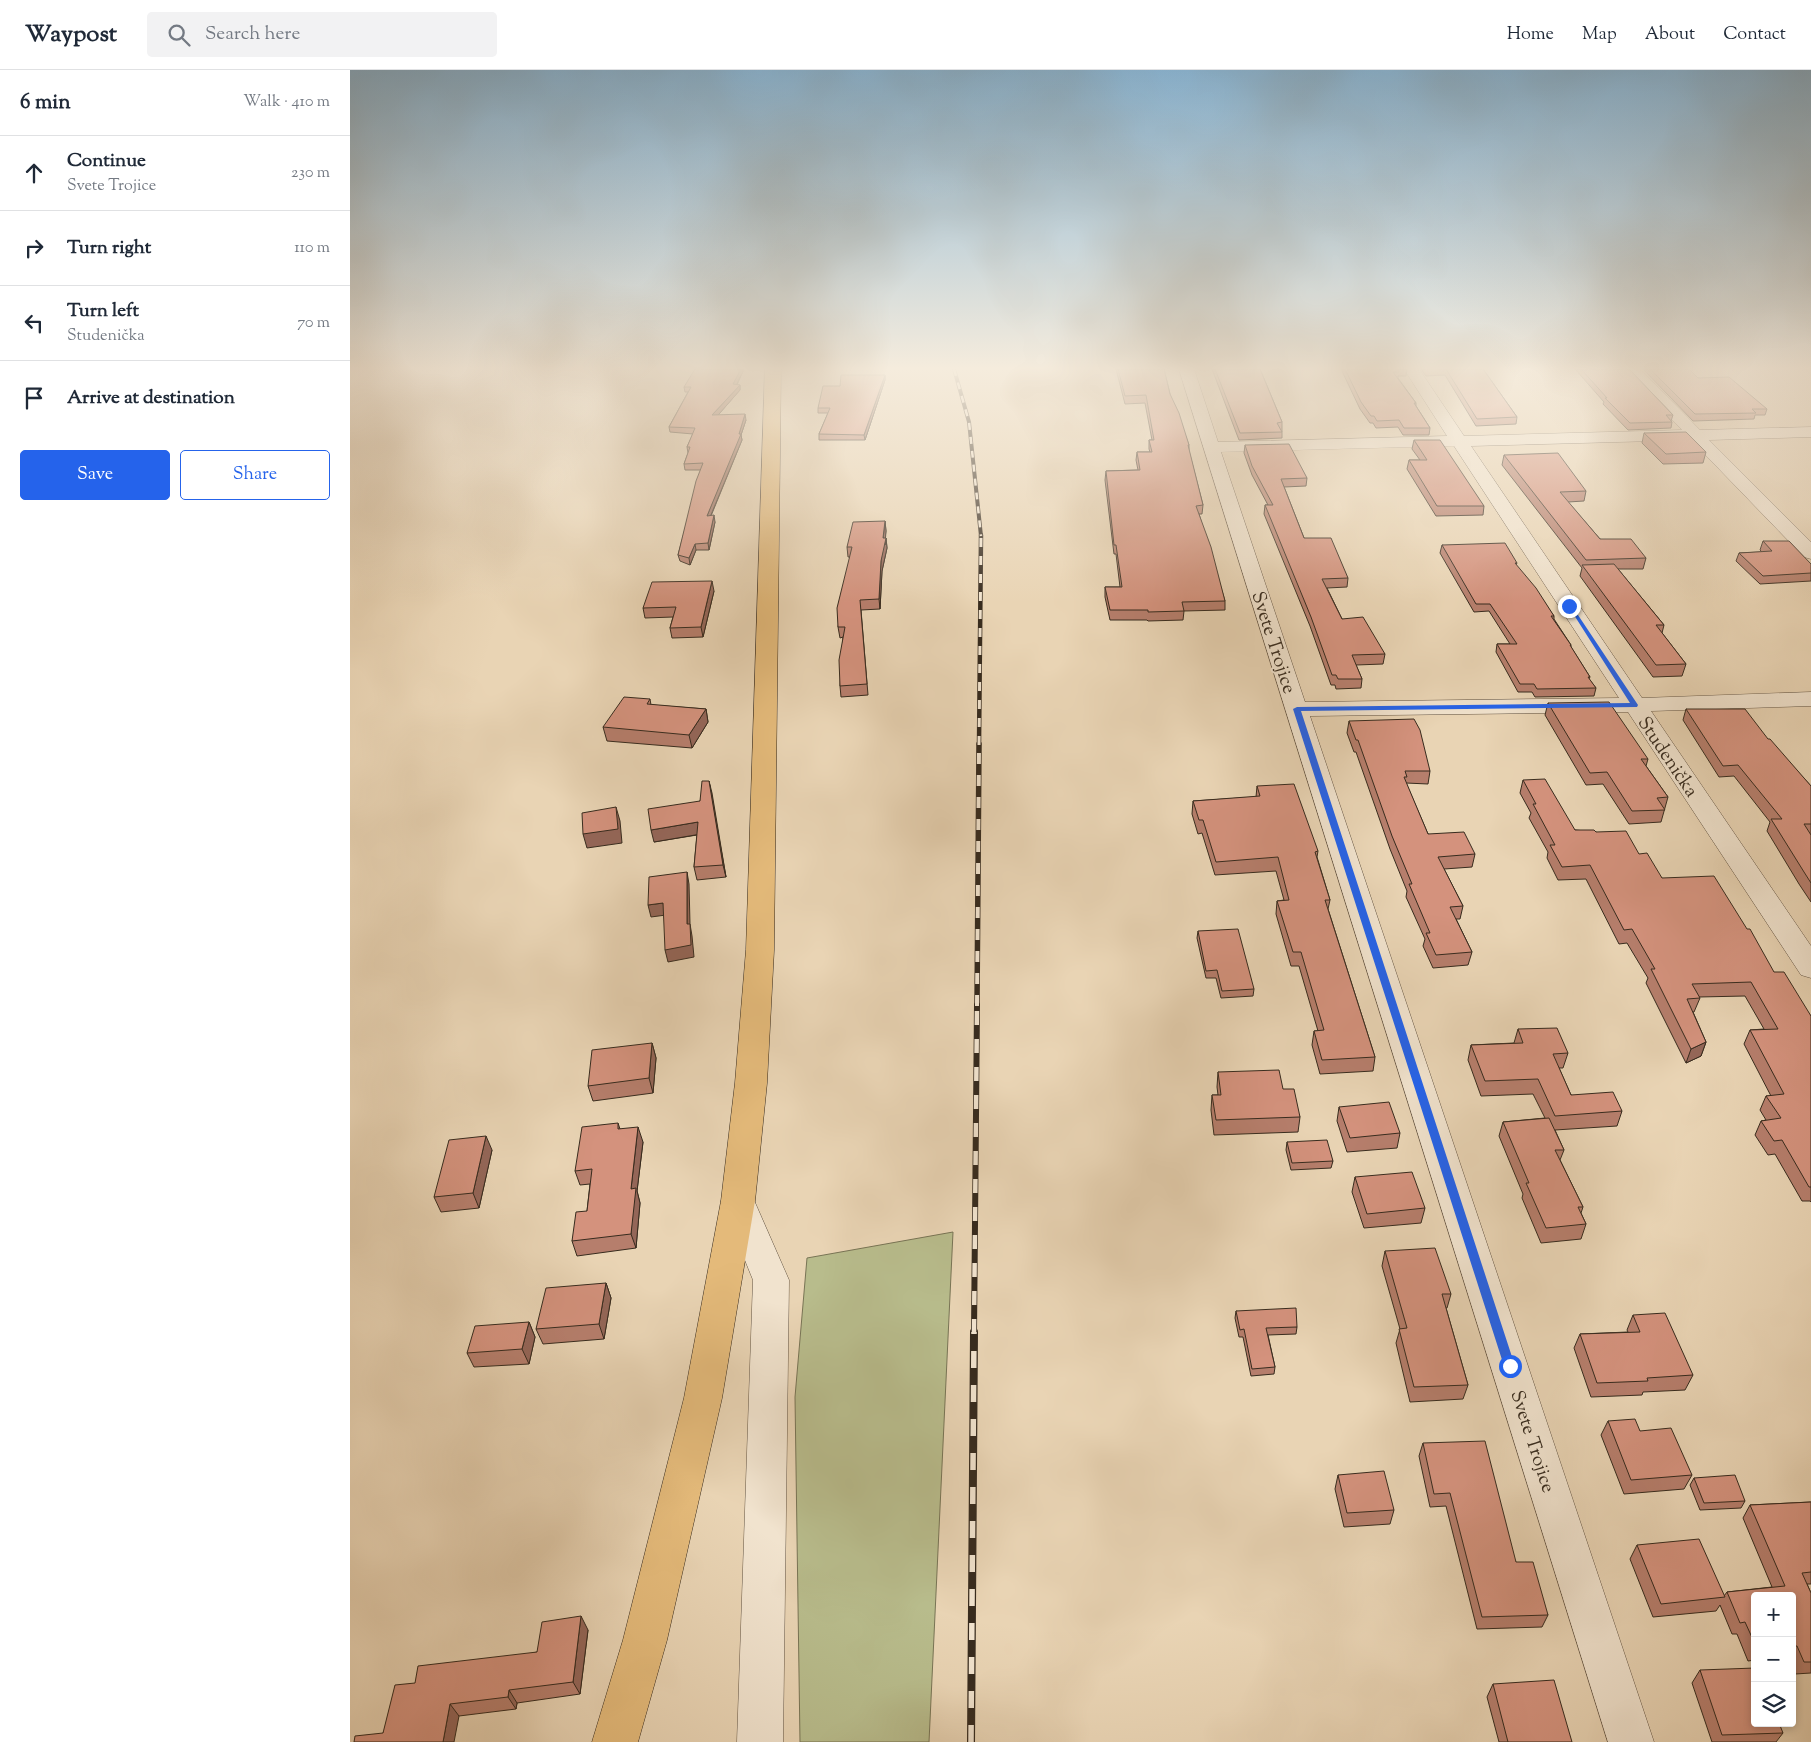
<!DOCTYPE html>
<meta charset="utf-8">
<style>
:root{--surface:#fff;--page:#f2f2f3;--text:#1f2937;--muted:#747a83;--line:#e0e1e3;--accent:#2563eb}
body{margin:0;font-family:"Sorts Mill Goudy",serif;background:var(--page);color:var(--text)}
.controls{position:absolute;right:15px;bottom:15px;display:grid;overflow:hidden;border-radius:5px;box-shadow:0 2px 8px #0003}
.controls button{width:45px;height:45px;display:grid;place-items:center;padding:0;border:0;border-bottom:1px solid var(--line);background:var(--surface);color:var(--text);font:25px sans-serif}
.stop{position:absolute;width:15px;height:15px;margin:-11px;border:4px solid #2563eb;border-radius:50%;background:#fff}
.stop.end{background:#2563eb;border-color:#fff;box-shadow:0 1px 5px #0008}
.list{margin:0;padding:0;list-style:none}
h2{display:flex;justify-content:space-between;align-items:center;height:65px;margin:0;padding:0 20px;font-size:21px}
h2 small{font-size:16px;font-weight:400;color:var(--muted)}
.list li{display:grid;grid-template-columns:32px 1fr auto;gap:15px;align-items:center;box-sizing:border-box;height:75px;padding:0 20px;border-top:1px solid var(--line)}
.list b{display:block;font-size:19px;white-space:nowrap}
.list p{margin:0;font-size:16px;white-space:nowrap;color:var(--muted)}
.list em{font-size:16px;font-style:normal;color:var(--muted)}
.actions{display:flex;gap:10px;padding:15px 20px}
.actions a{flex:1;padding:11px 0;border:1px solid var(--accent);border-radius:5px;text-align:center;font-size:18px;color:var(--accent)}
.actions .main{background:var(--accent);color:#fff}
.icon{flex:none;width:28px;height:28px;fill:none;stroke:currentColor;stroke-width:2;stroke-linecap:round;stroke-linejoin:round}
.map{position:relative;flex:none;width:1461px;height:1672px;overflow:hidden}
header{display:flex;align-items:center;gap:30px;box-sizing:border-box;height:70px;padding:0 25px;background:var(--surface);border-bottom:1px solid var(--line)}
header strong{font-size:24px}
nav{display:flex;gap:28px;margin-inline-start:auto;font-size:18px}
.search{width:350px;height:45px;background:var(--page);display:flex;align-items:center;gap:12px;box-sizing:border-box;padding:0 18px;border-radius:5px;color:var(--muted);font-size:19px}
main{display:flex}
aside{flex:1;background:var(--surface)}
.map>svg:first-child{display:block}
.green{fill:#b8bc8c;stroke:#787455}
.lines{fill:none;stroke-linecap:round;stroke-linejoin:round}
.minor-casing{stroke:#645544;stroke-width:1}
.major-casing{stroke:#372b1e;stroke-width:1}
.minor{fill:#f1e3ce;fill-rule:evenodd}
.major{fill:#e4ba7a;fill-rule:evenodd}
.rail-far4-casing{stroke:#372b1e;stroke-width:4}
.rail-far3-casing{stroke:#372b1e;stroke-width:4.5}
.rail-far2-casing{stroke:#372b1e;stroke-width:5.5}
.rail-far1-casing{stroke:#372b1e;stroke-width:6}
.rail-casing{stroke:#372b1e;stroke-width:8}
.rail-far4{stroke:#f1e3ce;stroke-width:2.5;stroke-dasharray:7;stroke-linecap:butt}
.rail-far3{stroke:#f1e3ce;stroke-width:3;stroke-dasharray:9;stroke-linecap:butt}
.rail-far2{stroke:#f1e3ce;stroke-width:4;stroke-dasharray:11;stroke-linecap:butt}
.rail-far1{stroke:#f1e3ce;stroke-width:4.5;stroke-dasharray:14;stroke-linecap:butt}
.rail{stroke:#f1e3ce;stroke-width:5.5;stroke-dasharray:17;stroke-linecap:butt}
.wall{fill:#b67e6c;stroke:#372b1e}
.shaded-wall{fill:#946658;stroke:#372b1e}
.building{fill:#d4927d;stroke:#372b1e}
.route{fill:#2563eb}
.labels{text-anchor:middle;stroke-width:4;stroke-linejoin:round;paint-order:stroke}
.street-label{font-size:19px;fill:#372b1e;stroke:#f1e3ce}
</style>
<header>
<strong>Waypost</strong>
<div class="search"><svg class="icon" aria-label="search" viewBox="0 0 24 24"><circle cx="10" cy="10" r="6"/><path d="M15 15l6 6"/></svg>Search here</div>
<nav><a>Home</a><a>Map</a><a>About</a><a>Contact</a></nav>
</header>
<main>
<aside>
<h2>6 min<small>Walk · 410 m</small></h2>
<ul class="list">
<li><svg class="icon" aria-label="ahead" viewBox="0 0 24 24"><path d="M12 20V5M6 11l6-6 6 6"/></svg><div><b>Continue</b><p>Svete Trojice</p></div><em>230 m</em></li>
<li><svg class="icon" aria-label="right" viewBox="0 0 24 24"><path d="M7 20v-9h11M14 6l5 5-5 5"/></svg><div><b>Turn right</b></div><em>110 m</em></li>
<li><svg class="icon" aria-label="left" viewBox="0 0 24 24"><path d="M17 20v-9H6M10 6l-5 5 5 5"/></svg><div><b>Turn left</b><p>Studenička</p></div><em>70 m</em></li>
<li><svg class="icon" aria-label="arrive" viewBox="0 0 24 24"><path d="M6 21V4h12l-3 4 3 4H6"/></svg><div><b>Arrive at destination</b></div></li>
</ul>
<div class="actions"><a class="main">Save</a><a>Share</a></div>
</aside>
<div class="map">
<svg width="1461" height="1672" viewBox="0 0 1461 1672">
<rect width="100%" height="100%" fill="#e9d4b4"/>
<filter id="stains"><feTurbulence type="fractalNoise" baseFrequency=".004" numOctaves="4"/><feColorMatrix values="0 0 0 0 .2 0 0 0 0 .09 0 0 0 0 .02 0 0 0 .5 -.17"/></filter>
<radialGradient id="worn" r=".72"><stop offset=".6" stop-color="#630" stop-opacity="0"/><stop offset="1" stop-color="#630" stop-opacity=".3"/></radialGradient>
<path class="green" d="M603 1162 579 1672H450L445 1327 457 1188Z"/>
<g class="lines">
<g class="minor-casing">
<path id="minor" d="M829 299H844L868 372 1097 366 1054 299H1069L1114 366 1332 360 1274 299H1290L1350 360 1461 357V367L1359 370 1461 472V489L1454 487 1341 370 1121 376 1292 628 1461 622V636L1301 641 1461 876V908L1451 905 1278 642 960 646 1304 1672H1258ZM1104 376 1269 628 955 632 871 382Z
M388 1117 400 1121 439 1210 433 1672H387L403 1210 371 1131 376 1121Z"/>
</g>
<g class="major-casing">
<path id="major" d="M415 299H431L424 880 417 1013 405 1131 372 1328 317 1570 288 1672H242L273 1570 334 1328 371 1131 385 1013 396 880Z"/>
</g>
<use href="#minor" class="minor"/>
<use href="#major" class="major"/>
<g class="rail-far4-casing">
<path id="rail-far4" d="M604 299 619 352 631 466"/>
</g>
<g class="rail-far3-casing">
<path id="rail-far3" d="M629 675 631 465"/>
</g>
<g class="rail-far2-casing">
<path id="rail-far2" d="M627 936 629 674"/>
</g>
<g class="rail-far1-casing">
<path id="rail-far1" d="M624 1263 627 935"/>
</g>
<g class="rail-casing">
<path id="rail" d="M621 1672 624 1262"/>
</g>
<use href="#rail-far4" class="rail-far4"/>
<use href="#rail-far3" class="rail-far3"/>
<use href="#rail-far2" class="rail-far2"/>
<use href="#rail-far1" class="rail-far1"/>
<use href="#rail" class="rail"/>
</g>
<path class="wall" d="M394 299 387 315H390V320L368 345 396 350 391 365 392 370 361 446 365 452 359 480H346L340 495 330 491 328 485 351 400H335L334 394 338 383 337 377 343 364 320 362 319 357 338 322H335L334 317Z
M766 299H814L820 324 839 375V381L853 435 852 444H849L875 531V540L834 541 833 550 798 551 797 550H760L755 527V517H770L766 484H764L755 410 756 401 788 400 786 390 787 382H800L799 379V370H802L795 333 775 334Z
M862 299H910L932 352V368L889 370Z
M991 299H1057L1056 306H1048V308L1066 333V336L1080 358 1079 365H1053L1048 357 1026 358 1023 353H1020L1010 339Z
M1071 299H1133L1167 347 1166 354 1126 356 1095 305 1076 306Z
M1225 299H1279L1323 345 1321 351 1322 352 1321 358 1278 360 1253 334 1254 332Z
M1293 299H1339L1348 308 1417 339 1415 345H1405L1404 349 1343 351Z
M535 305V310L515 370H469V364L478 343H468V338L490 316Z
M1294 363 1356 382 1353 393 1313 394 1292 373Z
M1064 370 1134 436 1133 445 1086 446 1057 399 1059 390H1070L1062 379Z
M895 375 957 408 956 416 934 417 954 468 998 508 997 517 977 518 992 549 1035 584 1033 594 1006 595 1012 609 1011 618 986 619 985 615H981L960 556 914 444 915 435H918L902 405 894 383Z
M1154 385 1236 421 1234 431 1218 432 1250 469 1296 488 1293 499H1268L1314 555 1312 563 1336 594 1332 606 1303 607 1230 506 1232 498 1152 395Z
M535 451 536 461 535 468H536L537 478 532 501 530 539 511 540 518 625 491 627 490 616 493 567 490 568 488 557 500 487H498L497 477Z
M1413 471 1461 494V511L1410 514 1386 491 1389 483 1412 482 1410 480Z
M1092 475 1167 493 1166 495 1204 546V549L1221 575V577L1240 607 1239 609 1246 618 1244 626 1185 627 1182 622H1168L1146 582 1147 574H1160L1139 541 1124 542 1090 483Z
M364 521 353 567 322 568 320 558 323 547 295 548 293 538Z
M300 629 301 635 356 639 358 652 342 678 257 671 253 657Z
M1198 633 1298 689 1296 696 1318 727 1311 752 1279 754 1253 714 1236 715 1195 645Z
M1336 639 1418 669 1461 716V832L1449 814 1417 761 1420 752 1384 706 1369 707 1333 650Z
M999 651 1080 701 1078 714 1056 713 1078 764 1125 784 1122 797 1094 799 1113 836 1110 849H1106L1122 882 1118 895 1083 898 1073 876 1075 869 1056 827 1057 821 1040 779 1006 682H1004L997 663Z
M1173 710 1225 760 1246 762 1289 784 1312 808 1424 902 1461 946V1132L1460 1131H1452L1425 1084 1418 1085 1405 1065 1411 1051 1416 1050 1410 1040 1416 1026H1421L1394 974 1400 960 1414 959 1395 926 1349 927 1350 928 1344 942H1343L1356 972 1351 986 1336 993 1296 913 1298 908 1277 873 1269 874 1236 809 1208 810 1197 788 1198 782 1179 748 1181 743 1170 723Z
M359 711 376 807 347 810 344 797 347 765 304 772 350 731Z
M907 716 968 781 967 787 980 830 978 839 1025 987 1023 1001 970 1004 962 975 964 961H968L949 896H941L926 844 927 831 934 830 926 801 865 805 852 763 848 764 842 744 843 731 906 727Z
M848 861 904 919 903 926 871 928 866 908H856L847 868Z
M1168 959 1218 983 1213 998H1209L1221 1025 1272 1041 1267 1056 1205 1060 1214 1080 1210 1090 1233 1137 1231 1143 1236 1154 1231 1169 1191 1173 1172 1128 1173 1124 1149 1066 1153 1052 1195 1048 1183 1024 1131 1026 1118 990 1121 975 1164 973Z
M302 973 306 988 303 1023 243 1031 238 1016Z
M868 1002 933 1019 950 1047 948 1062 864 1065 861 1040 862 1025H868L867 1017Z
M989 1037 1050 1063 1047 1078 997 1082 987 1051Z
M268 1053 270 1059 293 1072 287 1121 290 1133 286 1178 227 1186 222 1171 237 1141 240 1114 230 1115 225 1101Z
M937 1072 983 1091 981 1098 941 1100 936 1080Z
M142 1080 129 1138 91 1142 84 1127Z
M1005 1107 1075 1138 1071 1153 1014 1158 1002 1122Z
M1035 1181 1101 1224 1097 1238H1096L1118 1315 1113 1329 1060 1332 1046 1273 1050 1259 1032 1196Z
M256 1213 261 1228 254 1269 193 1274 186 1259Z
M886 1241 947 1257 946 1264 918 1265 925 1297 924 1304 901 1306 893 1267H889L885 1248Z
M1283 1245 1343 1305 1335 1320 1293 1322 1292 1325 1241 1327 1224 1278 1230 1264 1278 1262 1277 1260Z
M179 1252 185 1267 179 1294 124 1297 117 1283Z
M1258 1351 1290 1361 1342 1405 1334 1419 1274 1424 1251 1365Z
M1073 1373 1166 1492 1198 1545 1192 1557 1127 1559 1096 1436 1080 1437 1069 1386Z
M988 1405 1044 1440 1040 1454 994 1457 985 1419Z
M1344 1408 1395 1431 1391 1438 1350 1440 1340 1415Z
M1461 1432V1514H1457L1461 1523V1603L1445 1604 1442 1597V1526H1405V1590L1398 1591 1387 1564H1382L1370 1535 1366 1541 1303 1547 1280 1489 1287 1475 1374 1526 1377 1522 1422 1517 1393 1448 1400 1435Z
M238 1560 230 1624 167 1633 166 1639 109 1646 33 1663 65 1613 187 1582Z
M1350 1600 1433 1663 1426 1672H1362L1342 1613Z
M1143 1614 1222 1672H1149L1137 1627Z"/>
<path class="shaded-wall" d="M391 299H394L384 320 383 314Z
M535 305V310L515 370 514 365Z
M390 315V320L363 351 362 345Z
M395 344 396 350 391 365 392 370 358 452 357 446 389 364Z
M364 445 365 452 359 480 358 473Z
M535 451 536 461 535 475 536 468 537 478 532 501 530 539 529 529 531 491Z
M345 474 346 480 340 495 339 488Z
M362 511 364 521 353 567 351 557Z
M356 639 358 652 342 678 339 665Z
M359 711 362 723 376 807 373 795Z
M266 737 270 751 272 773 237 778 233 764Z
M348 752 351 764 304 772 301 760Z
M337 802 339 814 340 854 342 866 344 887 318 892 315 880 337 854Z
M313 833 316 845 301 847 298 835Z
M1356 972 1351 986 1336 993 1341 979Z
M302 973 306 988 303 1023 299 1008Z
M288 1057 293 1072 287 1121 290 1133 286 1178 281 1164V1119Z
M136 1066 142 1080 129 1138 123 1123Z
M256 1213 261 1228 254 1269 249 1254Z
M179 1252 185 1267 179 1294 172 1279Z
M231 1546 238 1560 230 1624 223 1612Z
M159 1620 167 1633 166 1639 158 1627Z
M100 1634 109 1646 104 1672H93Z"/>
<path class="building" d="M345 299H391L383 314 390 315 362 345 395 344 389 364H391L357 446 364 445 358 473 345 474 339 488 328 485 346 411 353 393 334 394 340 377H337L345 358 319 357 341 317H334Z
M768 299H814L820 324 829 343 839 375H838L853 435 846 436 861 477 875 531 832 532 834 541 798 542V540H760L755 517H772L766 475H764L756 401 790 400 787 382H802L799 370H804L796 325 775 326Z
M865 299H910L932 352 927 353 932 362 890 363Z
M995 299H1057L1047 300 1049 302H1043L1066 333H1064L1080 358H1054L1049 350 1027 351 1024 346H1021L1011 332Z
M1096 299H1133L1167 347 1127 349Z
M1231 299H1279L1323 345H1316L1322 352 1280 353 1255 328H1257Z
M1300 299H1339L1348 308 1379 307 1417 339H1402L1406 343 1345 344Z
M491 305H535L514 365 469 364 480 338H468L473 316H490Z
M1336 362 1356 382 1316 384 1294 363Z
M1064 370H1090L1134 436H1087L1059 390H1077Z
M939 374 957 408 931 409 954 468H981L998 508 972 509 992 549 1013 547 1035 584 1002 585 1012 609H988L986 605H982L961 547 915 435H923L902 396 895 375Z
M1208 383 1236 421 1210 422 1250 469H1281L1296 488 1236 490 1154 385Z
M535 451 533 468H536L531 491 529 529 510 530 517 614 490 616 489 590 495 557H488L487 538 502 477H497L503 452Z
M1413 471H1439L1461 494V503L1413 506 1389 483 1422 481Z
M1155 473 1167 493H1165L1186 518 1204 546H1201L1221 575H1220L1240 607H1238L1246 618 1187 619 1184 614H1170L1147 574H1167L1140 534H1126L1092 475Z
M1264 494 1314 555H1306L1336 594 1306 595 1232 495Z
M362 511 351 557 320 558 326 537 293 538 302 512Z
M274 627 300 629 297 634 356 639 339 665 253 657Z
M1259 632 1298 689H1291L1318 727 1307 728 1315 740 1282 741 1257 702 1240 703 1198 633Z
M1336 639H1395L1418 669H1420L1461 716V754H1454L1461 765V813L1454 802 1421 749H1432L1388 695 1373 696Z
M1064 649 1070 660 1080 701H1055L1057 707H1054L1078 764 1114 762 1125 784 1088 787 1113 836 1100 837 1122 882 1086 885 1076 863H1080L1059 814H1062L1042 766 1008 670H1006L999 651Z
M1195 709 1225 760H1244L1246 762 1276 761 1289 784 1297 783 1312 808 1364 806 1397 859H1400L1424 902H1434L1461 946V1117H1459L1432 1070 1424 1071 1411 1051 1431 1048 1416 1026 1434 1024 1400 960 1428 959 1401 912 1342 914 1350 928 1337 929 1356 972 1341 979 1301 899H1305L1282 859 1274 860 1240 795 1212 797 1200 775H1205L1183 734H1186L1173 710Z
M352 711H359L373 795 344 797 348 752 301 760 298 739 350 731Z
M944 714 968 781 965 782 980 830H975L1025 987 972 990 964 961 974 960 951 882H943L927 831 939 830 928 787 866 792 853 750H849L843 731 910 726 907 716Z
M266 737 268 759 233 764 232 743Z
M337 802V854H340L341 875 315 880 313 833 298 835 299 807Z
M888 859 904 919 872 921 867 900 856 901 848 861Z
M1207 958 1218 983 1203 984 1221 1025 1263 1022 1272 1041 1205 1046 1188 1009 1135 1011 1121 975 1173 973 1168 959Z
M302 973 299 1008 238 1016 242 980Z
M929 1000 933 1019H944L950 1047 866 1050 862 1025H871L868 1002Z
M1039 1032 1050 1063 1000 1068 989 1037Z
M1199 1048 1214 1080H1205L1233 1137H1228L1236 1154 1196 1158 1176 1113H1179L1153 1052Z
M268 1053V1059L288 1057 281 1119 286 1118 281 1164 222 1171 226 1142 237 1141 242 1099 225 1101 232 1057Z
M136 1066 123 1123 84 1127 99 1070Z
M977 1070 983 1091 942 1093 937 1072Z
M1062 1102 1075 1138 1017 1144 1005 1107Z
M1085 1178 1101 1224H1092L1118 1315 1064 1317 1049 1259 1057 1258 1035 1181Z
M256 1213 249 1254 186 1259 196 1218Z
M946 1238 947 1257 916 1258 925 1297 902 1299 894 1259 890 1260 886 1241Z
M1315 1243 1343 1305 1297 1308 1298 1311 1247 1313 1230 1264 1290 1262 1283 1245Z
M179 1252 172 1279 117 1283 125 1256Z
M1285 1349 1290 1361 1321 1358 1342 1405 1281 1410 1258 1351Z
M1135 1371 1166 1492H1183L1198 1545 1132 1547 1100 1423 1084 1424 1073 1373Z
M1034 1401 1044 1440 997 1443 988 1405Z
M1385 1405 1395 1431 1354 1433 1344 1408Z
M1461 1432V1502L1452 1503 1461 1523V1592H1454L1447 1576H1442V1526H1405V1574L1395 1552 1390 1553 1377 1522 1435 1516 1400 1435Z
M1349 1469 1375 1527 1311 1534 1287 1475Z
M231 1546 223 1612 159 1620 158 1627 100 1634 93 1672H4L5 1666 33 1663 45 1615 65 1613 68 1596 187 1582 192 1552Z
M1405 1598V1653H1429L1433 1663 1372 1665 1350 1600Z
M1204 1610 1222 1672H1158L1143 1614Z"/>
<linearGradient id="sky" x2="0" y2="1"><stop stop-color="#89b5d4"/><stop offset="0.56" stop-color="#f5ecdd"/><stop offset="1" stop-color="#f5ecdd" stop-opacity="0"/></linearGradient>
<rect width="1461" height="533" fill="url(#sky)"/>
<path class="route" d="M1217 534 1222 536 1288 635 1287 637 951 641 1165 1296 1164 1300 1160 1302 1156 1300 1154 1296 943 639 947 637 1280 633Z"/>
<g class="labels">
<g class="street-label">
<text transform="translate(925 572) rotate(72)" y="7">Svete Trojice</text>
<text transform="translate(1319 686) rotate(56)" y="7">Studenička</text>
<text transform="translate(1184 1371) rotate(72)" y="7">Svete Trojice</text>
</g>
</g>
<rect width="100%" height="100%" filter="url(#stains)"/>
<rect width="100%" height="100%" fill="url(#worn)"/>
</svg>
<div class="controls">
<button>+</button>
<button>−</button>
<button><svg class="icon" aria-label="layers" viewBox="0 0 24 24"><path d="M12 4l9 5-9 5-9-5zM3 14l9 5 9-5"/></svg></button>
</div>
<div class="stop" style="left:1160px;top:1296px"></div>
<div class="stop end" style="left:1219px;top:536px"></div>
</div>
</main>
